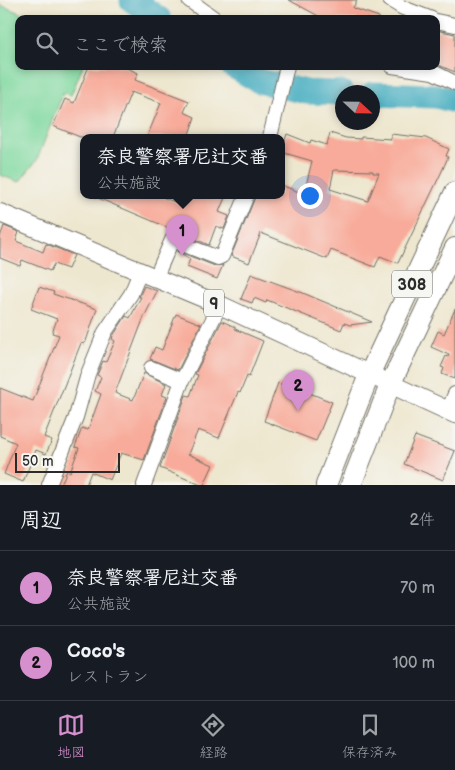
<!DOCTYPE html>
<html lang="ja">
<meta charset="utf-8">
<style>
:root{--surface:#171b24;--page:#242831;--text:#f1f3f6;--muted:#9ea1a6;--line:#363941;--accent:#d690ce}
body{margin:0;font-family:"Balsamiq Sans","Klee One",sans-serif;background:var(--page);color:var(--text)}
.compass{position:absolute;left:335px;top:85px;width:45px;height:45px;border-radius:50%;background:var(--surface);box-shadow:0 2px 8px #0003;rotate:112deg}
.scale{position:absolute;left:15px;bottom:12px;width:105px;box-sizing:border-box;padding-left:5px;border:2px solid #2b2b2b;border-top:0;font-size:14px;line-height:18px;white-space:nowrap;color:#2b2b2b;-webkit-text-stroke:4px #f6f6f2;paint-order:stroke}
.you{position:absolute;left:309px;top:195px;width:18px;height:18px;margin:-12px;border:4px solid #fff;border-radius:50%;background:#1a73e8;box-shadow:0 0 0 8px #1a73e833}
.badge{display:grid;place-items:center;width:32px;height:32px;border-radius:50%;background:var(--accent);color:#111;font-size:16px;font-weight:700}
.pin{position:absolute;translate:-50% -41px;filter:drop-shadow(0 1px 2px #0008)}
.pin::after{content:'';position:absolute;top:26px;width:18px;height:15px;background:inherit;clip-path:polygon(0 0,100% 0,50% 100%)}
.popup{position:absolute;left:80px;top:134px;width:205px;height:65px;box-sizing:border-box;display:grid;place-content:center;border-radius:10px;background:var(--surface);filter:drop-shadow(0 1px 4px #0005);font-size:16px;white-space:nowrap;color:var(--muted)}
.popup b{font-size:19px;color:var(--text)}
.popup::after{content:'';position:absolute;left:50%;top:100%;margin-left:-10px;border:10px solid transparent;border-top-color:var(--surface)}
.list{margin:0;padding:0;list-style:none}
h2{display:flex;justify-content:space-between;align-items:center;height:65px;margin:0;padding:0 20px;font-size:21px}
h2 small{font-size:16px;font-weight:400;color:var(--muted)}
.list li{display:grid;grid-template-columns:32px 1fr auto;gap:15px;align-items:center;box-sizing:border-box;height:75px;padding:0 20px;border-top:1px solid var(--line)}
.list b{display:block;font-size:19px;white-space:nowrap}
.list p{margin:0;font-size:16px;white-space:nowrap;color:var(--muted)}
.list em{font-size:16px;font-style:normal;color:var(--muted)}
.icon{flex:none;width:28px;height:28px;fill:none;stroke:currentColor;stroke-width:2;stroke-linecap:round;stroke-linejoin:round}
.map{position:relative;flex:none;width:455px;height:485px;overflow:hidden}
.search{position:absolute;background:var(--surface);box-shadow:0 2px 8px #0003;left:15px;right:15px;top:15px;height:55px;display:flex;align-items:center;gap:12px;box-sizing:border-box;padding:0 18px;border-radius:10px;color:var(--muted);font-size:19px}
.sheet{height:215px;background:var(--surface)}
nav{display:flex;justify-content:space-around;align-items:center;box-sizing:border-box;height:70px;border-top:1px solid var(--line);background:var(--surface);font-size:14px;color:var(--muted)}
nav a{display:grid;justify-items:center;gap:2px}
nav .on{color:var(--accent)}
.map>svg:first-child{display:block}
.green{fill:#7ed89e;stroke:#548264}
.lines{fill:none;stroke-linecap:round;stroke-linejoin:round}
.river{stroke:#3faabe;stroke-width:25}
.building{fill:#f8ab9a;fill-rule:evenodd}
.minor-casing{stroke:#6f6d64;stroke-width:16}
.major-casing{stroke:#6f6d64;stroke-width:20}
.highway-casing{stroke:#6f6d64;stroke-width:22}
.minor{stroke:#fff;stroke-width:14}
.major{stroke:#fff;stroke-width:18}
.highway{stroke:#fff;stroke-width:20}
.labels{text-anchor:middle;stroke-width:4;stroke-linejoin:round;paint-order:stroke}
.shield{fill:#f6f6f2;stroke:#686867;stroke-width:1}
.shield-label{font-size:16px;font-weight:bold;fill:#2b2b2b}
</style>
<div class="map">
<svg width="455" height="485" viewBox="0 0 455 485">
<rect width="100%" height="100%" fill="#f6f6f2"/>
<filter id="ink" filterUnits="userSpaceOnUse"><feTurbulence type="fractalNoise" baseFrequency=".02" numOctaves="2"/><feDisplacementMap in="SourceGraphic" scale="10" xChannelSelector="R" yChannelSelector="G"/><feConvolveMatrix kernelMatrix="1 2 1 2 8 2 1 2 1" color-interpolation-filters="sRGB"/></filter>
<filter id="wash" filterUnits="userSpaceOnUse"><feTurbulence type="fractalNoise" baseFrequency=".0096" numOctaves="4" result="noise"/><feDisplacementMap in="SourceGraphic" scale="20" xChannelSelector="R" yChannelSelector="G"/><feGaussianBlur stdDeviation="1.12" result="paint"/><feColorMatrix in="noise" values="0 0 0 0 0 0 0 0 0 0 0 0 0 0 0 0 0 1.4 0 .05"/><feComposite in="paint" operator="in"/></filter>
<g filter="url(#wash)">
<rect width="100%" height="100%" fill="#eee7cf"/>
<path class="green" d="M0 5 36 19H19V66H83L71 95 63 93 37 160 19 182 0 175Z"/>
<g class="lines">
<path class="river" d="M132 0 159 19
M233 66 259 81 307 92 342 93
M372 94 436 96 455 101"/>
</g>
<g id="blocks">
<path class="building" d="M289 0H357L353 8 379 17V19H324Z
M436 30 455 34V72L436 64Z
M89 66H122L138 73 135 80 189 101 184 112 195 117 188 137H147L161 103 131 92 113 137H80L53 126 65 99 74 103Z
M330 133 346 138 361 139V137L391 139V134L426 138 449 149 446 156 448 157 442 171 398 263 380 256 375 267 331 250 327 259 261 233 249 263 231 256 256 195H281V185L304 194 312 161 281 152 287 134 310 143 311 140 327 145ZM334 170 373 171V173H379L368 201 330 189Z
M91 195H157L180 204 184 195H226L219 212 229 216 224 229 216 226 209 245Z
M4 226 19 232 16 241 43 252 46 244 74 255 68 269 54 264 50 271 22 260 20 266 0 258V237Z
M177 251 215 266 223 265 217 279 187 267 190 259Z
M251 274 303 293 372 322 350 325 344 323 341 330 267 300 266 303 254 298 252 303 241 299Z
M144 286 157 291 144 317 115 393 133 400 144 373 166 384 162 395 167 397 144 460 121 453 110 480 91 472 86 485H61L67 470 70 472 79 448 75 447 82 428 88 430 101 394 95 391 101 377 97 375 103 361 106 362 115 341 112 339 113 336 126 316 130 318 141 297H139Z
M39 287 54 292 53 294 97 309 85 344 81 343 44 437 52 440 46 454 36 450 23 482 4 474 16 443 0 436V388L33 401 59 335 52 333 57 319 31 309Z
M455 309V379L442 374 444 368 441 367 446 356 448 357 449 355 431 347 438 331 444 334Z
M176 314 201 324 178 370 150 359 155 347 162 350Z
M222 321 235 327V329L263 341 249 377 247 376 240 393 238 392 219 438 198 430 188 454 213 465 204 485H201L160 468 186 395 190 396 198 375 195 374Z
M293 371 312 379 307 392 332 402 316 441 264 421 278 383 287 386Z
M415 436 455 451 443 480 404 464Z"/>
</g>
</g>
<g filter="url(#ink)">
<use href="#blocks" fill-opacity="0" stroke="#6f6d64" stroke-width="1"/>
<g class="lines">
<g class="minor-casing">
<path id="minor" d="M189 0 215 19
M390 0 403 8 432 19
M436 21 455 25
M392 66 433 72 455 83
M270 137 287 66
M155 279 172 240 218 258 222 256 247 195
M151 368 182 381
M448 411 455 394
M49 485 76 417 88 374 105 332 131 294 140 272
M144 485 182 381 220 305"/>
</g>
<g class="major-casing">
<path id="major" d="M0 213 220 305 455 414"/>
</g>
<g class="highway-casing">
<path id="highway" d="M326 485 369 375 455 192
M351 485 390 385 455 248"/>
</g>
<use href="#minor" class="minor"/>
<use href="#major" class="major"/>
<use href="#highway" class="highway"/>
</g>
</g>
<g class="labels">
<g class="shield">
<rect x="392" y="270.5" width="40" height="27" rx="4"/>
<rect x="204" y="289.5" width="20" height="27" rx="4"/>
</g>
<g class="shield-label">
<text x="412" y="290">308</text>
<text x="214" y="309">9</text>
</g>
</g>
</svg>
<svg class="compass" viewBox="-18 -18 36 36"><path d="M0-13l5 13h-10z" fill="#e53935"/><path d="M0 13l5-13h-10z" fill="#9ea1a6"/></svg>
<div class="scale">50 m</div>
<div class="you"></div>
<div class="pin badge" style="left:182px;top:256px">1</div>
<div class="popup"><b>奈良警察署尼辻交番</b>公共施設</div>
<div class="pin badge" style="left:298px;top:411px">2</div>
<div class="search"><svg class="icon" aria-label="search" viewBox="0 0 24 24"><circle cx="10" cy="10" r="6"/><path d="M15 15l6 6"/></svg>ここで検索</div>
</div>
<section class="sheet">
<h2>周辺<small>2件</small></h2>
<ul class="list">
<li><span class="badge">1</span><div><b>奈良警察署尼辻交番</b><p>公共施設</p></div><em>70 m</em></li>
<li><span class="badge">2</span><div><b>Coco's</b><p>レストラン</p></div><em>100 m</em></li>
</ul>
</section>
<nav>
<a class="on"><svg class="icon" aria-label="map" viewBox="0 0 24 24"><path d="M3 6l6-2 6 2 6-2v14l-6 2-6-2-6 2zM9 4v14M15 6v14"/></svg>地図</a>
<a><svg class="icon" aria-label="directions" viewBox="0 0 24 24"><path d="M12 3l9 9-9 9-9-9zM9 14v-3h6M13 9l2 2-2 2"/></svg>経路</a>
<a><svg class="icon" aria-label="saved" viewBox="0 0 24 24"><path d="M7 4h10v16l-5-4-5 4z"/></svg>保存済み</a>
</nav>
